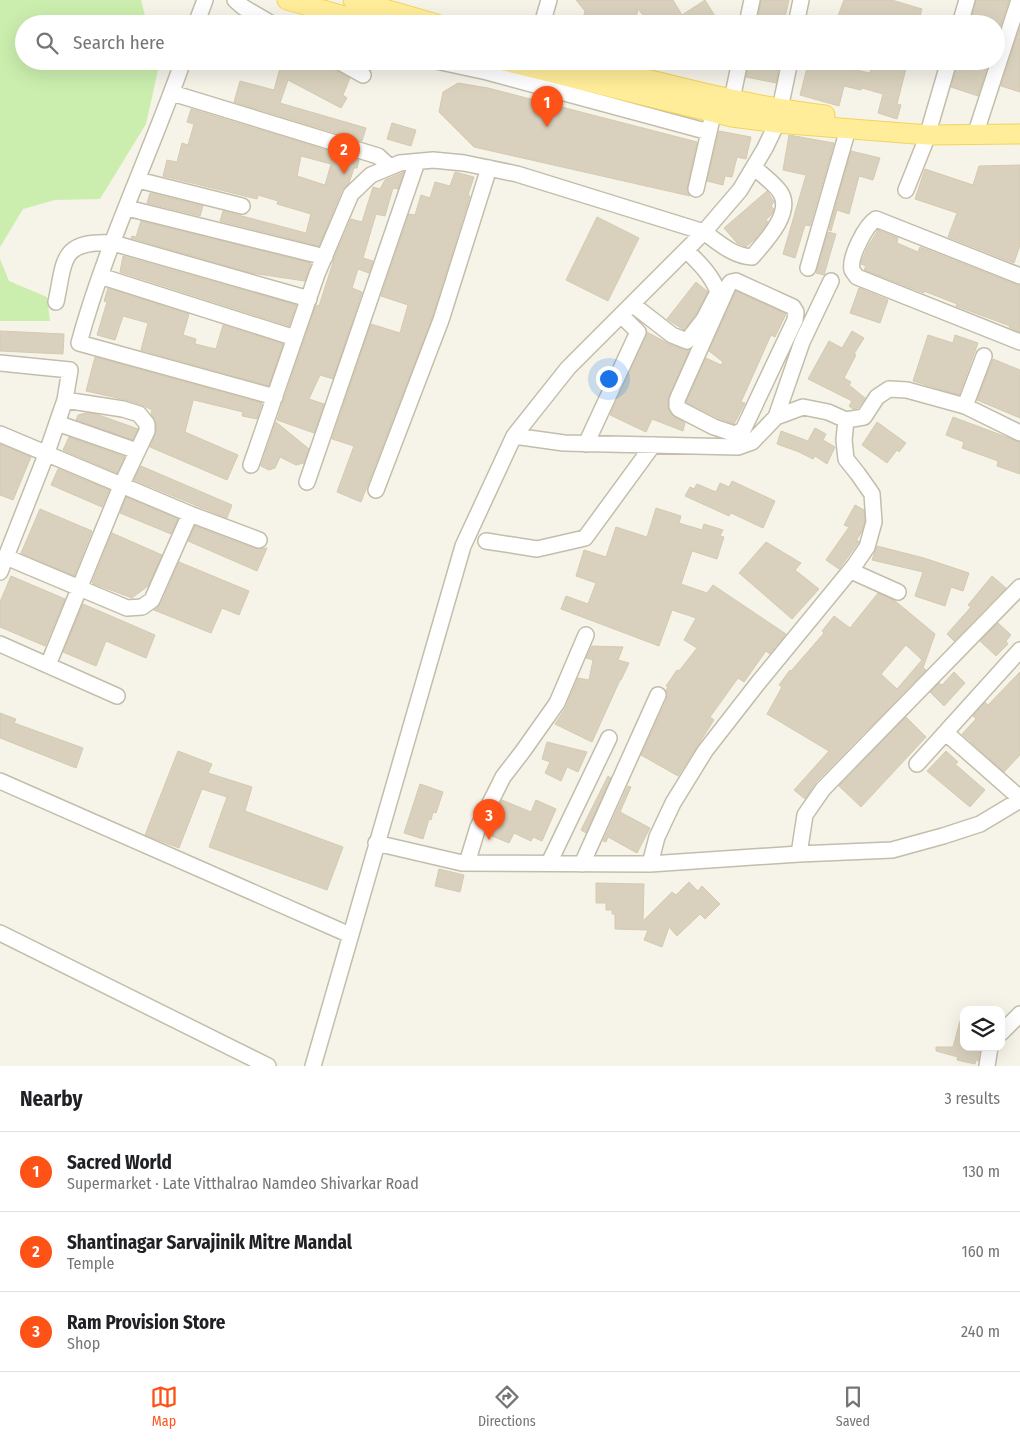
<!DOCTYPE html>
<meta charset="utf-8">
<style>
:root{--surface:#fff;--page:#f2f2f2;--text:#202124;--muted:#757577;--line:#e0e0e0;--accent:#ff5217}
body{margin:0;font-family:"Fira Sans Condensed",sans-serif;background:var(--page);color:var(--text)}
.controls{position:absolute;right:15px;bottom:15px;display:grid;overflow:hidden;border-radius:10px;box-shadow:0 5px 20px #0002}
.controls button{width:45px;height:45px;display:grid;place-items:center;padding:0;border:0;border-bottom:1px solid var(--line);background:var(--surface);color:var(--text);font:25px sans-serif}
.you{position:absolute;left:608px;top:378px;width:18px;height:18px;margin:-12px;border:4px solid #fff;border-radius:50%;background:#1a73e8;box-shadow:0 0 0 8px #1a73e833}
.badge{display:grid;place-items:center;width:32px;height:32px;border-radius:50%;background:var(--accent);color:#fff;font-size:16px;font-weight:700}
.pin{position:absolute;translate:-50% -41px;filter:drop-shadow(0 1px 2px #0008)}
.pin::after{content:'';position:absolute;top:26px;width:18px;height:15px;background:inherit;clip-path:polygon(0 0,100% 0,50% 100%)}
.list{margin:0;padding:0;list-style:none}
h2{display:flex;justify-content:space-between;align-items:center;height:65px;margin:0;padding:0 20px;font-size:21px}
h2 small{font-size:16px;font-weight:400;color:var(--muted)}
.list li{display:grid;grid-template-columns:32px 1fr auto;gap:15px;align-items:center;box-sizing:border-box;height:80px;padding:0 20px;border-top:1px solid var(--line)}
.list b{display:block;font-size:19px;white-space:nowrap}
.list p{margin:0;font-size:16px;white-space:nowrap;color:var(--muted)}
.list em{font-size:16px;font-style:normal;color:var(--muted)}
.icon{flex:none;width:28px;height:28px;fill:none;stroke:currentColor;stroke-width:2;stroke-linecap:round;stroke-linejoin:round}
.map{position:relative;flex:none;width:1020px;height:1066px;overflow:hidden}
.search{position:absolute;background:var(--surface);box-shadow:0 5px 20px #0002;left:15px;right:15px;top:15px;height:55px;display:flex;align-items:center;gap:12px;box-sizing:border-box;padding:0 18px;border-radius:28px;color:var(--muted);font-size:19px}
.sheet{height:305px;background:var(--surface)}
nav{display:flex;justify-content:space-around;align-items:center;box-sizing:border-box;height:70px;border-top:1px solid var(--line);background:var(--surface);font-size:14px;color:var(--muted)}
nav a{display:grid;justify-items:center;gap:2px}
nav .on{color:var(--accent)}
.map>svg:first-child{display:block}
.green{fill:#cbeeae}
.building{fill:#d9d1bd;stroke:#d5cab0;fill-rule:evenodd}
.lines{fill:none;stroke-linecap:round;stroke-linejoin:round}
.minor-casing{stroke:#c3bdaa;stroke-width:18}
.major-casing{stroke:#f1d45d;stroke-width:21}
.minor{stroke:#fff;stroke-width:15}
.major{stroke:#ffed99;stroke-width:19}
</style>
<div class="map">
<svg width="1020" height="1066" viewBox="0 0 1020 1066">
<rect width="100%" height="100%" fill="#f6f4e9"/>
<path class="green" d="M0 0H141L147 24H24V61H160L146 124 100 199 55 200 23 209 0 247Z
M0 259 9 281 47 297 50 321H0Z"/>
<path class="building" d="M576 0H673L682 15 705 0 720 24H650L638 9 635 24H582L585 11Z
M761 0H789L784 22 758 17Z
M844 0H892L922 9 918 24H844L836 21Z
M976 0H1009L996 40V24H970Z
M1020 27V92L1001 86Z
M282 61H329L333 69 350 78 343 95 347 98 341 108 288 80 280 103 366 128 362 141 234 102 240 81 274 90Z
M749 61H780L776 83 746 77Z
M819 61H848L846 68 870 73 873 61 888 65 889 61H908L897 104 901 105 897 119 878 113 883 94 862 88 861 90 844 86 839 106 800 95 808 64 817 66Z
M958 61H989L978 96 951 87Z
M458 83 488 88 697 142 687 187 690 196 474 147 439 112 443 92Z
M191 109 359 160 357 168H354L349 183 342 190 319 246 220 221 223 211 306 233 311 214 277 204 278 201 258 195 257 199 163 176 167 160 177 162 182 143 188 145 194 124 187 122ZM301 156 331 164 325 185 297 176Z
M392 123 416 130 411 146 387 139Z
M719 131 751 137 746 159 737 157 732 177 725 176 723 185 707 181Z
M789 135 834 143 810 226 805 225 795 258 783 254 806 175 783 170Z
M851 151 880 158 873 180 859 176 849 214 837 210 831 231 829 230Z
M1020 165V245L1014 263 948 237 957 213 915 199 925 169 973 185 979 166Z
M404 172 398 189 393 188 385 216 376 214 363 258 373 261 369 273 358 269 352 288 362 292 333 379 320 375 309 399 324 404 314 433 277 420 316 305 319 306 335 256 351 219 362 222 373 187 380 189 385 180Z
M455 172 474 177 468 195 470 196 430 324 361 502 337 492 354 446 332 439 371 324 400 333 408 305 381 296 409 214 415 215 421 195 430 198 435 182 450 186Z
M767 191 774 202 771 206 774 209 772 214 766 220 768 222 756 238 746 247 737 243 724 228Z
M150 193 203 206 200 216 147 203Z
M597 217 639 238 608 301 566 280Z
M141 221 311 263 305 281 251 273 131 238 132 236 136 237Z
M878 230 898 238 897 243 918 252 920 247 1020 286V332L1009 327 1010 326 956 306 957 304 924 291V293L864 270 866 266 861 264 862 260 868 246Z
M828 232 836 234 824 275 816 273Z
M123 256 296 305 289 326 120 272Z
M696 282 708 292 696 314 684 330 667 319Z
M108 288 189 314 183 335 196 339 195 344 216 349 223 325 283 344 269 386 141 350 148 323 123 316 115 340 97 335 107 302 104 301Z
M859 288 888 300 880 323 850 313Z
M736 291 786 314 775 337 771 335 741 402 745 403 734 424 718 418 686 402 706 358 721 365 723 362 709 351Z
M0 331 64 334 63 354 0 351Z
M852 331 864 338 854 354 856 355 844 378 851 382 849 385 865 398 858 408 853 409 849 406 852 401 808 379 829 341 842 348Z
M647 332 669 344 689 351 668 400V407L671 414 685 423 683 431 652 419 646 432 610 415Z
M928 335 953 343 955 335 978 343 959 395 913 381Z
M95 357 262 403 257 419 242 416 243 412 194 400 193 401 185 432 238 455 227 480 150 447 156 431V423L151 414 152 410 142 405 126 400 86 391Z
M993 359 1020 370V418L977 400Z
M86 413 96 414 138 429 133 440 76 420 78 415Z
M953 417 1020 442V474L997 466 998 461 962 448 964 442 946 435Z
M276 422 309 449 304 463 296 465 280 457 275 468 269 470 261 466Z
M877 422 906 443 899 452 897 450 887 463 862 445Z
M815 428 826 434 823 440 835 447 827 464 815 456 813 459 799 452 777 444 781 431 808 441Z
M69 437 125 457 117 473 63 450Z
M0 444 31 457 13 500 0 495Z
M141 466 232 505 227 518 134 480Z
M58 469 109 490 102 507 51 485Z
M732 481 775 501 763 528 731 513 729 516 685 496 690 487 694 489 697 484 716 492 720 483 729 487Z
M126 497 178 519 171 534 120 513Z
M855 505 864 510 865 521 862 531 856 541H859L858 543 839 569 826 560 849 527 844 525Z
M656 508 681 516 679 523 702 530 704 524 723 530 720 536 724 537 717 559 692 551 681 584 707 593 713 585 786 634 770 654 766 651 744 682 738 678 710 717 714 720 678 776 641 755 667 699 666 690 668 687 666 686 677 670 679 671 697 648 684 640 696 618 672 610 659 646 561 609 566 596 588 604 596 583 576 576 584 550 606 557 616 527 647 537Z
M40 509 92 531 74 576 21 553Z
M195 526 256 549 267 548 257 571 188 541Z
M112 533 162 555 148 586 132 598 92 583Z
M766 542 801 563 795 570 819 589 792 619 739 573Z
M877 546 924 558 969 573 963 591 951 587 945 606 915 596 923 572 872 560Z
M179 562 249 591 239 615 222 608 211 633 154 610 161 604Z
M11 576 65 599 45 646 0 627V602Z
M992 576 1006 588 954 641 947 634 971 607 968 605Z
M878 593 894 600 935 634 923 668 926 670 816 782 805 799 794 790 829 751 767 714 782 687 779 685 790 670 791 671 824 633 822 631 834 616 850 628ZM906 645 922 660 897 689 881 674Z
M83 604 155 635 146 658 106 641 96 666 63 652Z
M998 623 1011 635 1006 641 1008 644 996 656 980 641Z
M592 646 623 647 618 660 629 663 621 680H620L592 742 555 724 565 709 578 678 589 680 593 660 586 658Z
M954 672 965 683 944 706 930 692 939 683 942 685Z
M1020 672V755L1004 772 962 734 976 719 973 716 985 702 988 705Z
M0 713 16 719 14 723 83 748 76 768 0 738Z
M906 717 926 737 861 807 839 786Z
M547 742 587 752 578 772 567 767 561 781 545 773 550 762 542 759Z
M178 751 212 764 208 773 252 787 245 811 343 847 327 890 209 847 227 797 202 789 179 848 145 835Z
M946 751 958 762 955 764 985 790 970 807 927 771Z
M608 776 611 778 586 833 581 830Z
M420 784 443 792 436 813 433 812 431 820 429 819 423 839 404 833Z
M628 786 631 787 620 812 650 828 637 853 608 837 606 842 603 841Z
M502 800 531 812 536 800 556 809 542 841 533 837 531 841 514 833 509 843 492 836 495 831 488 828Z
M439 869 464 875 460 892 435 886Z
M689 882 698 891 702 886 720 904 705 919 700 914 677 936 669 927 662 947 644 940 648 930 615 929V914H612V910H606V903H596V883L644 884 643 921 672 892 676 895Z
M960 1021H964V1047H980L978 1061 976 1060 975 1064 957 1060 958 1057 936 1051V1047H953Z"/>
<g class="lines">
<g class="minor-casing">
<path id="minor" d="M235 0 243 7 272 24
M196 24 205 0
M542 24 549 0
M747 24 752 0
M796 24 801 0
M960 24 967 0
M183 61C150 155 105 247 79 343L275 397
M338 61 363 75
M436 61 487 72 709 132
M172 93 378 156 390 167
M732 99 740 61
M930 126 949 61
M978 126 1019 0
M138 180 242 206
M696 189 711 123
M906 190 928 135
M127 208 325 257
M808 268 848 129
M100 276 295 338
M1020 276 876 219C866 225 849 257 852 270 853 272 855 274 857 277L1020 342
M56 302C65 260 60 240 113 243L309 299
M632 304 672 335 687 341 704 319 718 292C711 274 699 263 686 250
M0 363 70 370 65 400 46 455 0 572
M965 406 984 356
M776 417 802 342 831 281
M57 423 137 451
M0 434 190 514 259 540
M514 436 564 443 738 447 752 442 776 417 803 407 828 412 846 420 864 417 877 397 889 389 907 390 965 406 1020 433
M586 444 638 332 621 315
M738 447 743 430 795 320 796 312 793 307 736 281 731 282 728 286 677 400V406L679 409 714 427 735 434 743 430
M251 465 317 274 351 194 371 175 400 163 433 160 464 163 517 174 704 232C719 243 733 256 752 257 765 242 794 212 780 192 774 183 762 175 754 167
M307 482 417 162
M376 490 441 320 489 168
M486 541 537 549 585 538 653 445
M6 557 127 608 142 607 152 600 190 514
M851 571 898 592
M0 644 117 696
M48 665 121 486 147 431V424L139 414 123 409 65 400
M946 733 1020 798
M917 764 1020 650
M0 781 350 935
M376 843 462 863 650 864 799 854 892 850 943 836 980 824 1020 800
M799 854 805 815 823 789 1020 587
M467 863 478 827 503 777 523 751 557 703 586 635
M549 863 609 738
M582 864 658 695
M650 864 657 837 673 803 705 751 758 683 854 566 867 547 874 522 872 494 858 474 846 459 844 440 846 420
M0 933 268 1066
M1001 1033 1020 1014
M313 1066 463 546 514 436 568 368 704 232 740 190 765 148 777 123 790 61
M987 1066 990 1047"/>
</g>
<g class="major-casing">
<path id="major" d="M287 0 373 24
M353 0 437 24
M504 61 732 117 777 123 928 135 1020 134
M575 61C657 81 740 105 825 115"/>
</g>
<use href="#minor" class="minor"/>
<use href="#major" class="major"/>
</g>
</svg>
<div class="controls">
<button><svg class="icon" aria-label="layers" viewBox="0 0 24 24"><path d="M12 4l9 5-9 5-9-5zM3 14l9 5 9-5"/></svg></button>
</div>
<div class="you"></div>
<div class="pin badge" style="left:547px;top:127px">1</div>
<div class="pin badge" style="left:344px;top:174px">2</div>
<div class="pin badge" style="left:489px;top:840px">3</div>
<div class="search"><svg class="icon" aria-label="search" viewBox="0 0 24 24"><circle cx="10" cy="10" r="6"/><path d="M15 15l6 6"/></svg>Search here</div>
</div>
<section class="sheet">
<h2>Nearby<small>3 results</small></h2>
<ul class="list">
<li><span class="badge">1</span><div><b>Sacred World</b><p>Supermarket · Late Vitthalrao Namdeo Shivarkar Road</p></div><em>130 m</em></li>
<li><span class="badge">2</span><div><b>Shantinagar Sarvajinik Mitre Mandal</b><p>Temple</p></div><em>160 m</em></li>
<li><span class="badge">3</span><div><b>Ram Provision Store</b><p>Shop</p></div><em>240 m</em></li>
</ul>
</section>
<nav>
<a class="on"><svg class="icon" aria-label="map" viewBox="0 0 24 24"><path d="M3 6l6-2 6 2 6-2v14l-6 2-6-2-6 2zM9 4v14M15 6v14"/></svg>Map</a>
<a><svg class="icon" aria-label="directions" viewBox="0 0 24 24"><path d="M12 3l9 9-9 9-9-9zM9 14v-3h6M13 9l2 2-2 2"/></svg>Directions</a>
<a><svg class="icon" aria-label="saved" viewBox="0 0 24 24"><path d="M7 4h10v16l-5-4-5 4z"/></svg>Saved</a>
</nav>
